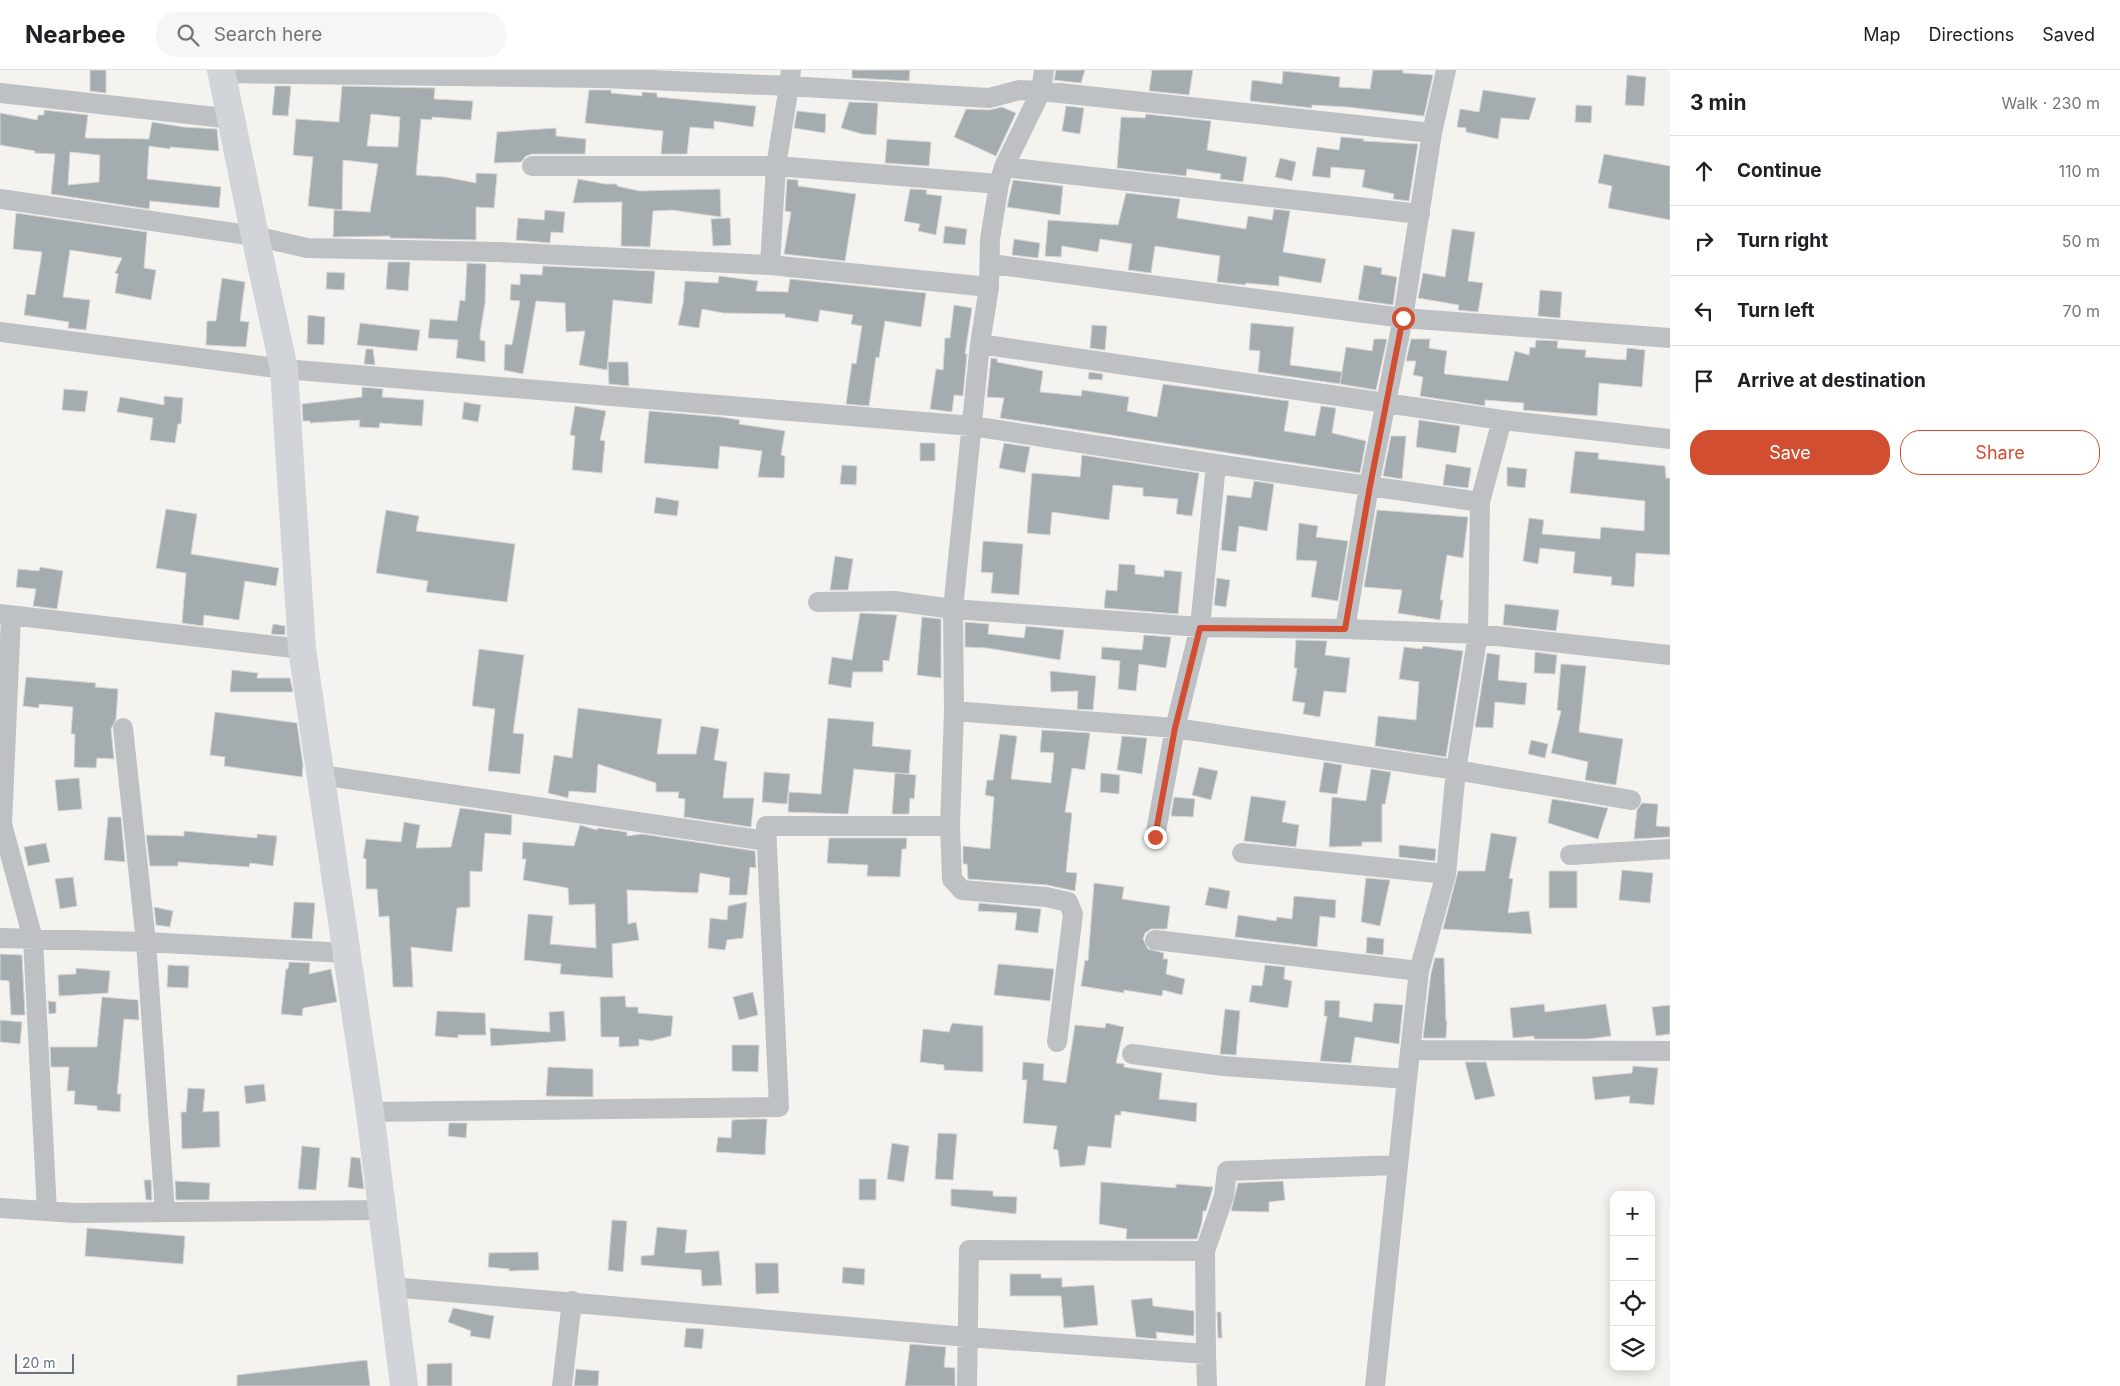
<!DOCTYPE html>
<meta charset="utf-8">
<style>
:root{--surface:#fff;--page:#f6f6f6;--text:#202124;--muted:#757577;--line:#e0e0e0;--accent:#d24e31}
body{margin:0;font-family:Inter,sans-serif;background:var(--page);color:var(--text)}
.controls{position:absolute;right:15px;bottom:15px;display:grid;overflow:hidden;border-radius:10px;box-shadow:0 2px 12px #0003}
.controls button{width:45px;height:45px;display:grid;place-items:center;padding:0;border:0;border-bottom:1px solid var(--line);background:var(--surface);color:var(--text);font:25px sans-serif}
.scale{position:absolute;left:15px;bottom:12px;width:59px;box-sizing:border-box;padding-left:5px;border:2px solid #65747e;border-top:0;font-size:14px;line-height:18px;white-space:nowrap;color:#65747e;-webkit-text-stroke:4px #fff;paint-order:stroke}
.stop{position:absolute;width:15px;height:15px;margin:-11px;border:4px solid #d24e31;border-radius:50%;background:#fff}
.stop.end{background:#d24e31;border-color:#fff;box-shadow:0 1px 5px #0008}
.list{margin:0;padding:0;list-style:none}
h2{display:flex;justify-content:space-between;align-items:center;height:65px;margin:0;padding:0 20px;font-size:21px}
h2 small{font-size:16px;font-weight:400;color:var(--muted)}
.list li{display:grid;grid-template-columns:32px 1fr auto;gap:15px;align-items:center;box-sizing:border-box;height:70px;padding:0 20px;border-top:1px solid var(--line)}
.list b{display:block;font-size:19px;white-space:nowrap}
.list em{font-size:16px;font-style:normal;color:var(--muted)}
.actions{display:flex;gap:10px;padding:15px 20px}
.actions a{flex:1;padding:11px 0;border:1px solid var(--accent);border-radius:20px;text-align:center;font-size:18px;color:var(--accent)}
.actions .main{background:var(--accent);color:#fff}
.icon{flex:none;width:28px;height:28px;fill:none;stroke:currentColor;stroke-width:2;stroke-linecap:round;stroke-linejoin:round}
.map{position:relative;flex:none;width:1670px;height:1316px;overflow:hidden}
header{display:flex;align-items:center;gap:30px;box-sizing:border-box;height:70px;padding:0 25px;background:var(--surface);border-bottom:1px solid var(--line)}
header strong{font-size:24px}
nav{display:flex;gap:28px;margin-inline-start:auto;font-size:18px}
.search{width:350px;height:45px;background:var(--page);display:flex;align-items:center;gap:12px;box-sizing:border-box;padding:0 18px;border-radius:20px;color:var(--muted);font-size:19px}
main{display:flex}
aside{flex:1;background:var(--surface)}
.map>svg:first-child{display:block}
.building{fill:#a5acb0;stroke:#d5d5d3;fill-rule:evenodd}
.lines{fill:none;stroke-linecap:round;stroke-linejoin:round}
.street{stroke:#bdc1c4;stroke-width:20}
.secondary{stroke:#d1d5d9;stroke-width:28}
.route{stroke:#d24e31;stroke-width:6}
</style>
<header>
<strong>Nearbee</strong>
<div class="search"><svg class="icon" aria-label="search" viewBox="0 0 24 24"><circle cx="10" cy="10" r="6"/><path d="M15 15l6 6"/></svg>Search here</div>
<nav><a>Map</a><a>Directions</a><a>Saved</a></nav>
</header>
<main>
<div class="map">
<svg width="1670" height="1316" viewBox="0 0 1670 1316">
<rect width="100%" height="100%" fill="#f4f3f0"/>
<path class="building" d="M90 0H106V23L90 21Z
M852 0H910L909 11 852 8Z
M1056 0H1085L1081 13 1054 10Z
M1152 0H1193L1189 25 1149 21Z
M1373 0H1403V3L1433 5 1424 46 1348 37 1312 35V38L1250 31 1252 10 1282 14 1283 1 1340 7 1339 17 1370 19Z
M1627 5 1646 7 1644 36 1625 35Z
M275 16H291L288 46 272 45Z
M342 16 435 18 434 29 473 31 471 50 432 47V50L421 49 416 105 445 107 476 113V103L497 104 494 138 476 137V170L390 168V166L333 167 334 140 370 142 378 94 343 90 342 140 308 136 313 87 293 85 296 49 339 52ZM371 44 400 47 398 77 367 76Z
M589 20H611V23L642 26V22L657 23V27L756 36 753 57 714 51V59L690 57 687 84H661L663 61 585 53Z
M1483 20 1536 28 1529 50 1501 48 1498 69 1466 62V58L1457 57 1460 39 1479 42Z
M849 32 878 33 876 65 862 64 841 58Z
M1576 35 1592 36 1591 53 1575 52Z
M1066 36 1084 38 1080 64 1062 61Z
M1002 37 1016 43 996 86 954 67 966 39 989 40Z
M44 40 88 45 85 68 149 69 152 52 183 57 217 59 219 81 170 77V79L149 76 147 109 221 117 219 138 150 131 149 139 51 124 55 84 34 83 35 81 0 75V43L37 50 38 45H44ZM70 82 100 85 99 112 68 115Z
M797 41 826 44 825 63 794 58Z
M1146 44 1211 51 1207 80 1247 87 1243 112 1220 109 1221 104 1187 99 1186 106 1117 98 1121 47 1145 48Z
M556 58V66L586 69 585 84H532L526 86 521 92 494 93 497 62Z
M1341 67 1364 69 1363 71 1418 74 1409 131 1393 129 1394 124 1362 117 1365 100 1331 97 1330 108 1312 106 1317 77 1339 80Z
M887 69 931 72 929 96 885 93Z
M1604 84 1670 96V150L1608 138 1612 116 1598 113Z
M1280 88 1296 92 1292 111 1275 107Z
M578 109 605 114H617V116L639 121 720 119 721 147 672 140 653 141 650 177 621 176 622 132 573 133Z
M787 109 798 110V116L856 124 845 191 784 184 791 142 785 141Z
M1013 110 1063 116 1060 145 1007 137Z
M910 119 927 120 926 124 942 126 936 165 918 161 920 154 904 151Z
M1126 123 1180 129 1177 148 1246 159 1248 146 1272 150 1274 139 1290 141 1283 182 1326 189 1321 213 1279 206V216L1246 213 1245 215 1217 212 1220 186 1155 176 1151 203 1128 200 1132 174 1100 169 1098 182 1062 176 1061 187 1045 186 1048 150 1118 155Z
M545 140 565 142 563 163 551 162 550 173 516 170 518 148 544 150Z
M16 143 147 162 144 198 156 200 151 230 115 223 118 204 115 203 122 188 70 180 63 227 90 230 86 260 68 258 69 252 24 245 27 224 35 225 42 182 13 179Z
M730 148 731 175 713 176 711 149Z
M945 156 967 159 965 175 943 173Z
M1452 159 1475 162 1468 211 1483 213 1478 242 1458 240 1459 235 1418 228 1423 203 1445 207Z
M1014 169 1040 173 1038 188 1012 185Z
M388 192H410L408 221 386 219Z
M467 193 486 194 485 233 480 263V270L485 271V292L456 288 458 270 428 268 430 249 457 251 460 230 465 231Z
M1364 195 1382 198 1381 204 1397 207 1393 235 1358 230Z
M543 196 655 201 652 234 613 230 607 300 579 295 585 261 566 262 565 233 536 231 523 304 504 300 505 274 512 275 520 231 510 230 511 214 520 215V204L542 205Z
M327 202 345 203 344 220 326 219Z
M719 206 758 211 756 221 788 222 790 209 926 223 921 257 885 251 879 288 876 287 869 336 846 334 852 293 856 294 862 256 851 254 853 245 820 240 818 252 785 247V244L723 243 702 239 699 258 678 255 683 234 685 211 718 213Z
M222 208 245 212 240 251 249 252 246 277 206 275 207 251H216Z
M1540 220 1562 222 1560 248 1538 246Z
M954 235 972 238 965 284H967L963 326 954 325 952 342 930 339 936 299 943 300 945 268H950Z
M308 245 325 247 324 275 307 274Z
M360 253 420 260 417 281 357 275Z
M1251 253 1294 257 1290 295 1342 302 1340 314 1258 302 1260 281 1249 280Z
M1092 255 1107 256 1105 280 1090 278Z
M1374 269H1387L1376 320 1340 314 1346 277 1372 281Z
M1411 269H1430L1429 278 1447 281 1444 303 1445 304 1508 311 1515 281 1529 285 1530 277 1535 278 1536 270 1558 271 1557 278 1586 280 1585 287 1626 290 1627 278 1645 280 1642 317 1599 313 1597 346 1523 340 1524 333 1485 330V336L1420 326 1423 307 1413 305 1416 291H1406Z
M366 279H373L375 295 364 294Z
M991 288 997 289V292L1043 301 1040 322 1081 326 1082 320 1129 327 1127 341 1157 347 1163 314 1289 331 1284 361 1315 366 1321 336 1336 338 1332 363 1366 371 1360 403 1000 348 1004 328 987 327Z
M608 292H628L629 316 609 314Z
M1089 302 1103 304 1102 310 1088 309Z
M362 317 383 319 382 327 424 330 422 356 380 353 379 358 359 357 360 350 310 353V351H303L302 334 362 327Z
M64 319 88 321 85 342 62 340Z
M164 326 183 328 181 354H178L175 373 150 370 153 348 117 342 120 327 164 335Z
M464 332 481 335 478 352 462 349Z
M575 336 606 341 600 370 605 371 602 403 572 400 575 366 570 365Z
M649 341 721 347 740 350 739 354 785 361 781 385 785 386 784 408 758 407 762 381 720 376 718 399 644 393Z
M1419 350 1460 356 1456 383 1416 377Z
M1391 366H1406L1402 409 1383 406Z
M920 373H935V391H920Z
M1004 373 1030 377 1025 403 999 398Z
M1575 381 1599 383 1598 389 1665 396 1666 408H1670V485L1636 483 1634 517 1611 515 1612 507 1573 503 1575 482 1540 478 1538 494 1523 491 1529 448 1544 450 1542 464 1600 469 1601 457 1644 461 1645 431 1570 423Z
M1082 385 1199 403 1192 446 1176 444 1178 429 1143 426V418L1113 415 1109 450 1052 442 1050 465 1027 463 1032 403 1080 407Z
M1446 394 1471 398 1468 418 1443 415Z
M842 395 857 396 856 415 840 414Z
M1507 397 1527 399 1525 418 1507 416Z
M1254 411 1274 414 1267 461 1239 456 1236 482 1221 480 1227 425 1251 428Z
M656 427 679 431 677 446 654 443Z
M166 439 197 444 191 484 279 498 276 516 245 511 239 550 204 545 203 556 182 553 186 503 156 498Z
M386 440 419 446 416 461 515 474 507 532 426 522 428 511 376 503Z
M1377 440 1468 447 1463 488 1447 485 1440 530H1443L1440 550 1398 543 1402 520 1364 517Z
M1299 453 1318 456 1316 467 1348 471 1338 531 1311 527 1317 491 1296 490Z
M983 471 1023 474 1019 525 991 523 993 503 981 502Z
M835 486 853 489 848 520H830Z
M1119 494 1135 495V504L1164 507V500L1182 502 1178 544 1104 538 1106 520 1117 521Z
M40 497 63 501 57 539 33 536 36 519 16 517 18 499 39 501Z
M1217 508 1230 510 1226 537 1214 535Z
M1505 534 1559 540 1556 561 1503 555Z
M860 543 897 545 889 591 883 590V602H853L851 618 828 614 832 587 852 590Z
M922 547 941 549V608L917 605Z
M965 552 989 554 988 564 1024 568 1026 556 1064 560 1060 590 987 578 965 577Z
M273 554 285 556V565L271 564Z
M1144 565 1171 567 1166 598 1139 594 1136 621 1118 619 1120 591 1101 589 1102 577 1142 580Z
M1296 570 1327 571 1325 585 1350 588 1346 623 1324 621 1320 647 1303 644 1305 633 1292 631 1297 598H1294Z
M1423 576 1463 581 1446 687 1375 676 1378 646 1416 650 1419 612 1399 609 1404 577 1422 579Z
M479 579 524 585 513 663 524 664 520 704 488 701 495 639 472 636Z
M1535 582 1557 585 1555 604 1534 603Z
M1487 583 1500 585 1498 610 1527 613 1525 635 1495 632 1493 658 1475 657Z
M1561 594 1586 596 1579 662 1623 669 1616 715 1585 710 1588 692 1551 683 1561 641 1557 640Z
M232 600 258 603 257 608H290L293 622H230Z
M1050 601 1096 606 1093 640 1077 639 1078 621 1051 622Z
M26 607 96 613 95 617 118 619 116 649 111 659 114 689 97 688 96 698 74 697 75 664H71L73 637 39 634V638L23 636Z
M578 638 662 649 657 684H696L701 656 719 659 714 690 727 692 723 728H754L751 757 684 747 685 729 678 728 679 722H656V713L598 694 596 723 569 721 568 728 548 723 554 685 572 688Z
M215 642 297 653 303 695 302 707 224 696 225 687 210 685Z
M828 648 874 652 872 676 911 680 909 704 854 699 848 744 788 742 789 722 821 724Z
M1042 660 1090 663 1085 700 1072 698 1065 742 1072 743 1066 802 1077 803 1075 821 1047 815 968 809 967 794H963V776L990 779 994 727 985 725 987 710H993L1000 664 1017 666 1011 709 1051 713 1054 683 1040 682Z
M1122 666 1147 668 1142 704 1117 700Z
M1531 670 1548 674 1545 688 1528 684Z
M1324 692 1342 695 1337 724 1319 722Z
M1199 697 1218 701 1211 730 1192 725Z
M1371 699 1391 702 1385 734H1382V772H1362V776L1329 777 1332 727 1366 731Z
M764 702 790 704 787 734 762 732Z
M895 703 916 705 914 729 910 728 909 744H892Z
M1101 703 1120 705 1119 724 1100 722Z
M79 708 82 739 58 741 55 710Z
M1251 726 1286 731 1282 752 1299 755 1296 777 1244 771Z
M1174 727 1195 729 1193 747 1171 746Z
M1552 729 1608 738 1598 769 1548 753Z
M1642 733 1658 734 1656 756 1670 757V767L1634 769 1637 740Z
M460 738 512 745 511 765 485 763 482 802 470 801V837L457 838 452 882 411 877 413 917H393L389 846 379 847 377 819H366V789L363 788 366 769 401 772 404 752 420 755 416 778 451 777Z
M108 747H121L125 792 104 790Z
M580 755 597 760V758L627 762V766L642 764 755 781 756 798 750 797 747 825H729L730 808 700 803 698 823 627 820 628 854 636 852 639 870 612 874 613 908 560 904 561 894 524 890 528 844 553 846 550 874 596 878 595 834 569 835 568 818 523 810 526 789H522L523 772 574 776Z
M184 761 257 768V764L277 766 273 796 250 793 249 797 178 792V796H150L146 765 184 766Z
M1491 763 1517 767 1509 808 1513 809 1508 843 1529 841 1532 864 1443 859 1458 801H1485Z
M829 768H907L906 779H902L900 807 867 806 868 795 827 793Z
M46 773 50 792 28 796 24 777Z
M1399 775 1436 779 1435 791 1399 787Z
M1622 800 1653 803 1650 833 1619 830Z
M1549 801H1577V838H1549Z
M73 807 77 836 60 839 55 809Z
M1366 808 1390 810 1380 856 1361 852Z
M1094 813 1124 817 1122 829 1170 836 1167 859H1151L1145 863 1143 869 1148 879 1164 883 1163 889H1168L1166 904 1185 909 1182 925 1163 920 1162 926 1124 920V923L1081 916 1085 890 1088 891Z
M1209 817 1230 821 1227 839 1205 835Z
M1294 826 1336 830 1335 848 1320 846 1317 877 1235 867 1238 845 1276 851 1277 847 1292 849Z
M294 832 315 833 312 869 291 868Z
M747 832 743 868 727 870 725 880 708 878 710 848 727 850 728 836Z
M979 833 1041 839 1038 863 1015 860 1017 843 978 841Z
M154 837 173 841 170 857 156 855Z
M1367 867 1384 869 1383 885 1366 883Z
M0 884 22 885 25 945H11L9 911 0 910Z
M1435 888H1444L1446 951H1447L1446 968H1423L1431 903Z
M289 892 310 893 309 904 331 899 337 932 303 938 302 946 281 944 286 899H288Z
M998 894 1054 899 1050 931 994 925Z
M168 895 189 896 188 918 167 917Z
M1265 895 1285 897 1284 909 1292 911 1288 938 1249 932 1252 915 1262 916Z
M76 898 110 901 108 923 59 926 58 905 76 904Z
M753 922 758 945 739 950 733 927Z
M625 926 626 937H638V943L673 946 671 966 651 971 639 969V976L619 977V967H601L600 927Z
M102 927 138 930 139 950 124 949 117 1024H121L120 1042 97 1040V1036L74 1034 75 1021H67L69 997H51L50 977H97Z
M1325 930 1340 931 1339 947 1372 952 1374 933 1403 935 1399 974 1355 967 1351 993 1320 991 1327 946H1324Z
M48 931 56 932V943L49 944Z
M1544 934 1545 942 1606 934 1611 966 1588 969H1534V966L1513 968 1510 938Z
M1670 935V964L1656 966 1652 937Z
M1225 939 1240 941 1236 985 1220 984Z
M437 941 485 943 486 965H458V968L435 966Z
M564 941 566 971 491 976 490 958 550 962 549 942Z
M0 950 22 952 20 974 0 972Z
M952 953 983 956V1002L944 1000V995L920 992 923 959 949 962Z
M1106 953 1124 957 1116 993 1124 994V997L1162 1003 1159 1029 1197 1033 1196 1052 1121 1041V1045H1115L1111 1078 1088 1076 1085 1095 1060 1097 1058 1080 1053 1079 1057 1056 1023 1053 1027 1010H1022L1023 992 1044 994 1043 1010 1066 1013 1075 955 1105 958Z
M732 975H759L758 1002 732 1001Z
M1465 992H1486L1495 1026 1475 1030Z
M1633 996 1658 998 1654 1035 1629 1033 1630 1026 1595 1030 1592 1007 1632 1003Z
M548 997 593 999V1027L546 1026Z
M264 1014 266 1031 246 1034 244 1016Z
M188 1018 205 1019 203 1042 219 1041 220 1077 182 1079 181 1042H186Z
M750 1049H767L765 1085 716 1082 718 1067 731 1068 732 1050Z
M449 1053H467L466 1068 448 1066Z
M938 1063 957 1064 953 1110 935 1109Z
M892 1073 909 1076 904 1112 887 1109Z
M302 1076 320 1078 316 1120 298 1119Z
M351 1087 360 1088 364 1119 348 1117Z
M859 1109H876V1130H859Z
M144 1110H151L152 1130H146Z
M175 1111 210 1113 209 1130H176Z
M1283 1111 1285 1130 1269 1132V1142L1231 1141 1238 1113Z
M1101 1112 1176 1118V1114L1213 1117 1206 1141H1203L1202 1152 1197 1169H1126L1127 1159 1099 1154Z
M951 1119 993 1121V1126L1017 1127 1016 1144 951 1136Z
M612 1150 627 1151 623 1202 608 1200Z
M657 1157 687 1160 685 1183 719 1181 722 1215 702 1216 701 1200 641 1195V1186L654 1185Z
M87 1158 185 1166 183 1194 85 1186Z
M538 1182 539 1200 509 1201V1199L488 1197 489 1183Z
M755 1193H778L779 1223 756 1224Z
M843 1197 865 1199 864 1215 842 1213Z
M1010 1204H1041V1208H1062V1217L1094 1215 1098 1255 1064 1258 1061 1226H1010Z
M1152 1228 1153 1236 1194 1241V1266L1156 1262 1157 1269 1136 1267 1131 1230Z
M453 1238 494 1246 490 1269 470 1266 471 1261 448 1252Z
M1217 1242H1221L1222 1268H1218Z
M686 1258 704 1259 702 1279 684 1277Z
M910 1274 946 1277 944 1297 955 1298V1316H905Z
M367 1290 370 1316H237V1305Z
M452 1293V1316H427V1294Z
M576 1299 599 1301 598 1316H574Z"/>
<g class="lines">
<path class="street" d="M1044 0 1041 21 1432 63
M222 3 603 8 789 16 791 0
M0 23 233 49
M532 96H776L999 114
M1004 97 1420 144
M0 129 255 166 307 178 497 182 770 195 989 217
M991 194 1403 248 1670 268
M770 195 776 96 789 16 989 28 1020 20 1041 21 1004 97 999 114 990 169 989 217 980 274 953 539 894 531 818 532
M0 262 284 299 972 356 1216 394 1480 432
M980 274 1502 350
M0 544 302 579
M11 546 2 754 33 869 47 1141
M1345 559 1369 416 1403 248 1432 63 1446 0
M954 641 1175 658 1456 700 1631 730
M123 658 146 872 165 1142
M321 705 767 771
M950 756 952 809 962 820 1046 827 1068 832 1073 844 1057 972
M1155 767 1175 658 1200 557 1216 394
M1242 783 1446 804
M1570 785 1670 779
M0 868 146 872 346 883
M1155 870 1419 901
M1412 980 1670 981
M1132 984 1223 996 1407 1009 1375 1316
M1407 1009 1419 901 1446 804 1456 700 1478 564 1480 432 1502 350 1670 369
M370 1042 779 1037 766 756H950L954 641 953 539 1200 557 1345 559 1478 564 1670 585
M0 1138 75 1143 382 1140
M1205 1181 1224 1126 1227 1101 1397 1095
M391 1217 967 1267 1206 1284 1207 1316
M562 1316 572 1231
M967 1316 969 1180 1205 1181 1206 1284"/>
<path class="secondary" d="M221 0 255 166 284 299 302 579 370 1042 404 1316"/>
</g>
<g class="lines">
<path class="route" d="M1155 767 1175 658 1200 558 1345 559 1370 416 1403 248"/>
</g>
</svg>
<div class="controls">
<button>+</button>
<button>−</button>
<button><svg class="icon" aria-label="locate" viewBox="0 0 24 24"><circle cx="12" cy="12" r="6"/><path d="M12 2v4M12 18v4M2 12h4M18 12h4"/></svg></button>
<button><svg class="icon" aria-label="layers" viewBox="0 0 24 24"><path d="M12 4l9 5-9 5-9-5zM3 14l9 5 9-5"/></svg></button>
</div>
<div class="scale">20 m</div>
<div class="stop" style="left:1403px;top:248px"></div>
<div class="stop end" style="left:1155px;top:767px"></div>
</div>
<aside>
<h2>3 min<small>Walk · 230 m</small></h2>
<ul class="list">
<li><svg class="icon" aria-label="ahead" viewBox="0 0 24 24"><path d="M12 20V5M6 11l6-6 6 6"/></svg><div><b>Continue</b></div><em>110 m</em></li>
<li><svg class="icon" aria-label="right" viewBox="0 0 24 24"><path d="M7 20v-9h11M14 6l5 5-5 5"/></svg><div><b>Turn right</b></div><em>50 m</em></li>
<li><svg class="icon" aria-label="left" viewBox="0 0 24 24"><path d="M17 20v-9H6M10 6l-5 5 5 5"/></svg><div><b>Turn left</b></div><em>70 m</em></li>
<li><svg class="icon" aria-label="arrive" viewBox="0 0 24 24"><path d="M6 21V4h12l-3 4 3 4H6"/></svg><div><b>Arrive at destination</b></div></li>
</ul>
<div class="actions"><a class="main">Save</a><a>Share</a></div>
</aside>
</main>
